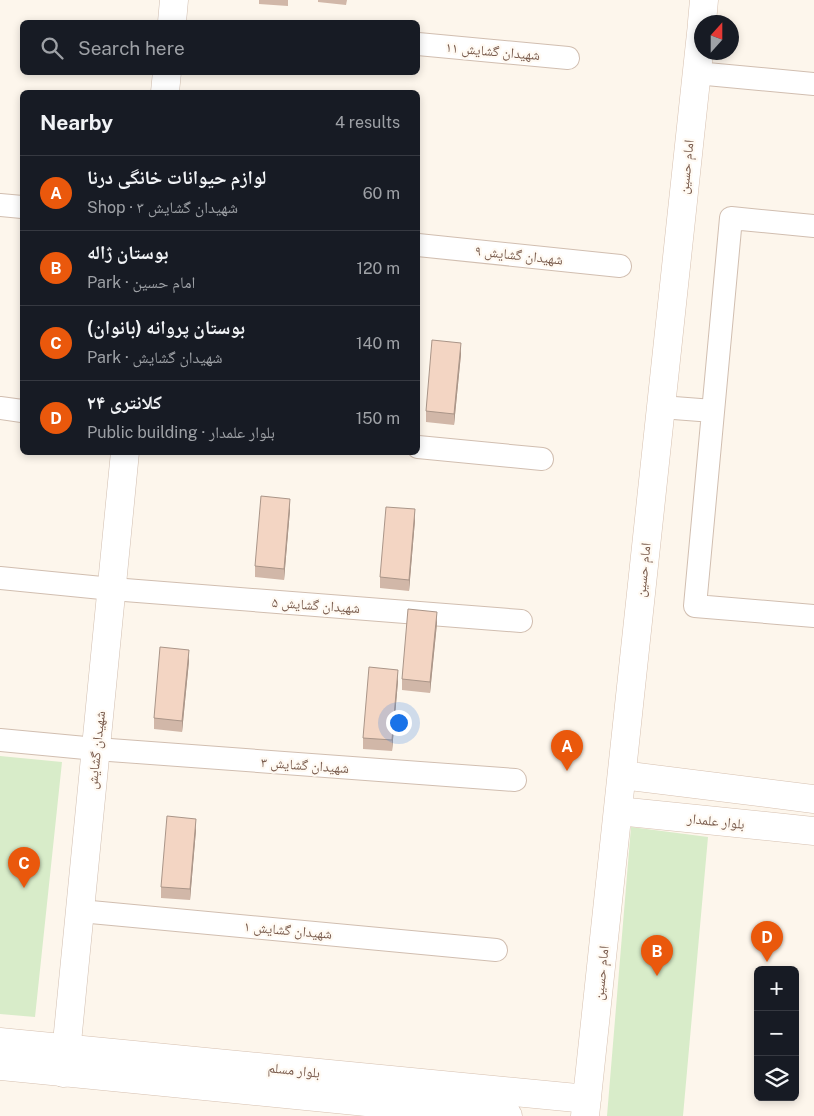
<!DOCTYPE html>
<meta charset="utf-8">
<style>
:root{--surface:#171b24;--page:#242831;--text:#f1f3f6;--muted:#9ea1a6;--line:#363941;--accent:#ea580c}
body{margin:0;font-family:"Public Sans","Noto Naskh Arabic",sans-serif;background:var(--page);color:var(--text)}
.controls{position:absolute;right:15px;bottom:15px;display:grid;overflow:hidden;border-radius:8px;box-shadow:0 2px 8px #0003}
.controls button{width:45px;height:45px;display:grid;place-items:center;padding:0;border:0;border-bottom:1px solid var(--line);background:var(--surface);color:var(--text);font:25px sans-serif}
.compass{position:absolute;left:694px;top:15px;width:45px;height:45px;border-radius:50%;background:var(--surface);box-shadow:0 2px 8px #0003;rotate:21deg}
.you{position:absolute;left:398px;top:722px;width:18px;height:18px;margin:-12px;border:4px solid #fff;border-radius:50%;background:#1a73e8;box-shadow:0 0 0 8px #1a73e833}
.badge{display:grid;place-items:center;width:32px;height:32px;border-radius:50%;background:var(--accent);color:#fff;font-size:16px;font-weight:700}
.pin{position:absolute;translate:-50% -41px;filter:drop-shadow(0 1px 2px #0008)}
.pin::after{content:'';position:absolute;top:26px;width:18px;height:15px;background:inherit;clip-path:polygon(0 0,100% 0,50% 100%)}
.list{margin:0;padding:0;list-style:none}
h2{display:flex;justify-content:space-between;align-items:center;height:65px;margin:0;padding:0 20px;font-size:21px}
h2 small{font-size:16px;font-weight:400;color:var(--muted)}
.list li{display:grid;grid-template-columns:32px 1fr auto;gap:15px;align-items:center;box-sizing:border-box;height:75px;padding:0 20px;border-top:1px solid var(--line)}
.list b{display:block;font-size:19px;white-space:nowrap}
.list p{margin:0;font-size:16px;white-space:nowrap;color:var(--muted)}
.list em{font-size:16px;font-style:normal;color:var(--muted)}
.icon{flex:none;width:28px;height:28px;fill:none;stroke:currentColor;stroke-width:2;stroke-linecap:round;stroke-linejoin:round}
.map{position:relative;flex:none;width:814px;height:1116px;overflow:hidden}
.search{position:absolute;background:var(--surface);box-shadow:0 2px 8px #0003;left:20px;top:20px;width:400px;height:55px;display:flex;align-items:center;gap:12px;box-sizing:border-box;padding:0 18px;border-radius:8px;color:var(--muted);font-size:19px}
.panel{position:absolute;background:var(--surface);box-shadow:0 2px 8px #0003;left:20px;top:90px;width:400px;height:365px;border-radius:8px}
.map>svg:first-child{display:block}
.green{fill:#d8ecc9}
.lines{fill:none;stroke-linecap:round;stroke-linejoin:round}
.minor-casing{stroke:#d1beb0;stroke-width:24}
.tertiary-casing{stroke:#d1beb0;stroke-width:29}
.secondary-casing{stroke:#d6c0b0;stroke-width:29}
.minor{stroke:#fff;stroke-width:22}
.tertiary{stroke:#fff;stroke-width:28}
.secondary{stroke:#fff;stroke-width:28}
.wall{fill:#d1b7a8}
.shaded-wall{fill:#aa9588}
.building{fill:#f3d5c3;stroke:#aa9588}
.labels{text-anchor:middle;stroke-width:4.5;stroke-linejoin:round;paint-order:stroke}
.street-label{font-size:14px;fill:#7a5c4d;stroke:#fffaf3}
</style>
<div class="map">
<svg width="814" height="1116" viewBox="0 0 814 1116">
<rect width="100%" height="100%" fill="#fdf6ec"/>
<path class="green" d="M0 756 62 762 35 1017 0 1014Z
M631 827 708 837 683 1116H607Z"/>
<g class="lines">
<g class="minor-casing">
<path id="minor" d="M418 44 568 58
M696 73 814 84
M0 205 22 207
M814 226 731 218 695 606 814 616
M418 245 620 266
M661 407 713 411
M0 408 22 411
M418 447 542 459
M0 578 112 589 521 621
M0 740 96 749 515 780
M80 911 496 950"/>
</g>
<g class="tertiary-casing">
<path id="tertiary" d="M172 22 174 0
M165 92 167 72
M64 1073 125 452"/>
</g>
<g class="secondary-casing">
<path id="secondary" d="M702 22 704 0
M622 775 814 799
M618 811 814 831
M0 1042 587 1099
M0 1066 508 1116
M585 1116 702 24"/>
</g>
<use href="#minor" class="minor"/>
<use href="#tertiary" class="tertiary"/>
<use href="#secondary" class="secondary"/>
</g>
<path class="wall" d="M259 0H288V6L259 4Z
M318 0H347L346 5 318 2Z
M461 354 454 425 426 422V411Z
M290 510 284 580 255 577V566Z
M415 520 409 591 380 588V577Z
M437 623 430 693 402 690V679Z
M189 661 182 732 154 729V718Z
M398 681 392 751 363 749V738Z
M196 830 190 900 161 898V887Z"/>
<path class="shaded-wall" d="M461 343V354L454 425V414Z
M290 499V510L284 580V569Z
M415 509V520L409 591V580Z
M437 612V623L430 693V682Z
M189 650V661L182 732V721Z
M398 670V681L392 751V740Z
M196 819V830L190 900V889Z"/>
<path class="building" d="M432 340 461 343 454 414 426 411Z
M261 496 290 499 284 569 255 566Z
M386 507 415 509 409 580 380 577Z
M408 609 437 612 430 682 402 679Z
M160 647 189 650 182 721 154 718Z
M369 667 398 670 392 740 363 738Z
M167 816 196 819 190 889 161 887Z"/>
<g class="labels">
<g class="street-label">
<text transform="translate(493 51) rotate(5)" y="5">شهیدان گشایش ۱۱</text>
<text transform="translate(686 167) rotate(-84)" y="5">امام حسین</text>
<text transform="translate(519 255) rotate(6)" y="5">شهیدان گشایش ۹</text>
<text transform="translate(643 570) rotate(-84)" y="5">امام حسین</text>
<text transform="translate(316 605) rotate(4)" y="5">شهیدان گشایش ۵</text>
<text transform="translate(96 750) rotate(-84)" y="5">شهیدان گشایش</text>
<text transform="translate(305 765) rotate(4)" y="5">شهیدان گشایش ۳</text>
<text transform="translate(716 821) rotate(6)" y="5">بلوار علمدار</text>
<text transform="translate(288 930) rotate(5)" y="5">شهیدان گشایش ۱</text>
<text transform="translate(601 973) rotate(-84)" y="5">امام حسین</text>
<text transform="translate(294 1070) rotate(6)" y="5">بلوار مسلم</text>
</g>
</g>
</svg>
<div class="controls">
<button>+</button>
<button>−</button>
<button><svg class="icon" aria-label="layers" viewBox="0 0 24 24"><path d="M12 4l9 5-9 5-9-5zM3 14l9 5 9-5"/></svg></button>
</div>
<svg class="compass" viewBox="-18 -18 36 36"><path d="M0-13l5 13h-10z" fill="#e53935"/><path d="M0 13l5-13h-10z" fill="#9ea1a6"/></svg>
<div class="you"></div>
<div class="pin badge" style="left:567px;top:771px">A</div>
<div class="pin badge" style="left:657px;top:976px">B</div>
<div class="pin badge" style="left:24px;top:888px">C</div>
<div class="pin badge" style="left:767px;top:962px">D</div>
<div class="search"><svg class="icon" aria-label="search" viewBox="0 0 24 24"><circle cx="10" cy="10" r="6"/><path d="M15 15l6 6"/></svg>Search here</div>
<section class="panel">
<h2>Nearby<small>4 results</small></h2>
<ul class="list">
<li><span class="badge">A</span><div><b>لوازم حیوانات خانگی درنا</b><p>Shop · شهیدان گشایش ۳</p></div><em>60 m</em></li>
<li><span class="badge">B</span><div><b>بوستان ژاله</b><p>Park · امام حسین</p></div><em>120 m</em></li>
<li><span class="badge">C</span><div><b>بوستان پروانه (بانوان)</b><p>Park · شهیدان گشایش</p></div><em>140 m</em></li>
<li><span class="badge">D</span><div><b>کلانتری ۲۴</b><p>Public building · بلوار علمدار</p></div><em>150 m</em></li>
</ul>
</section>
</div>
